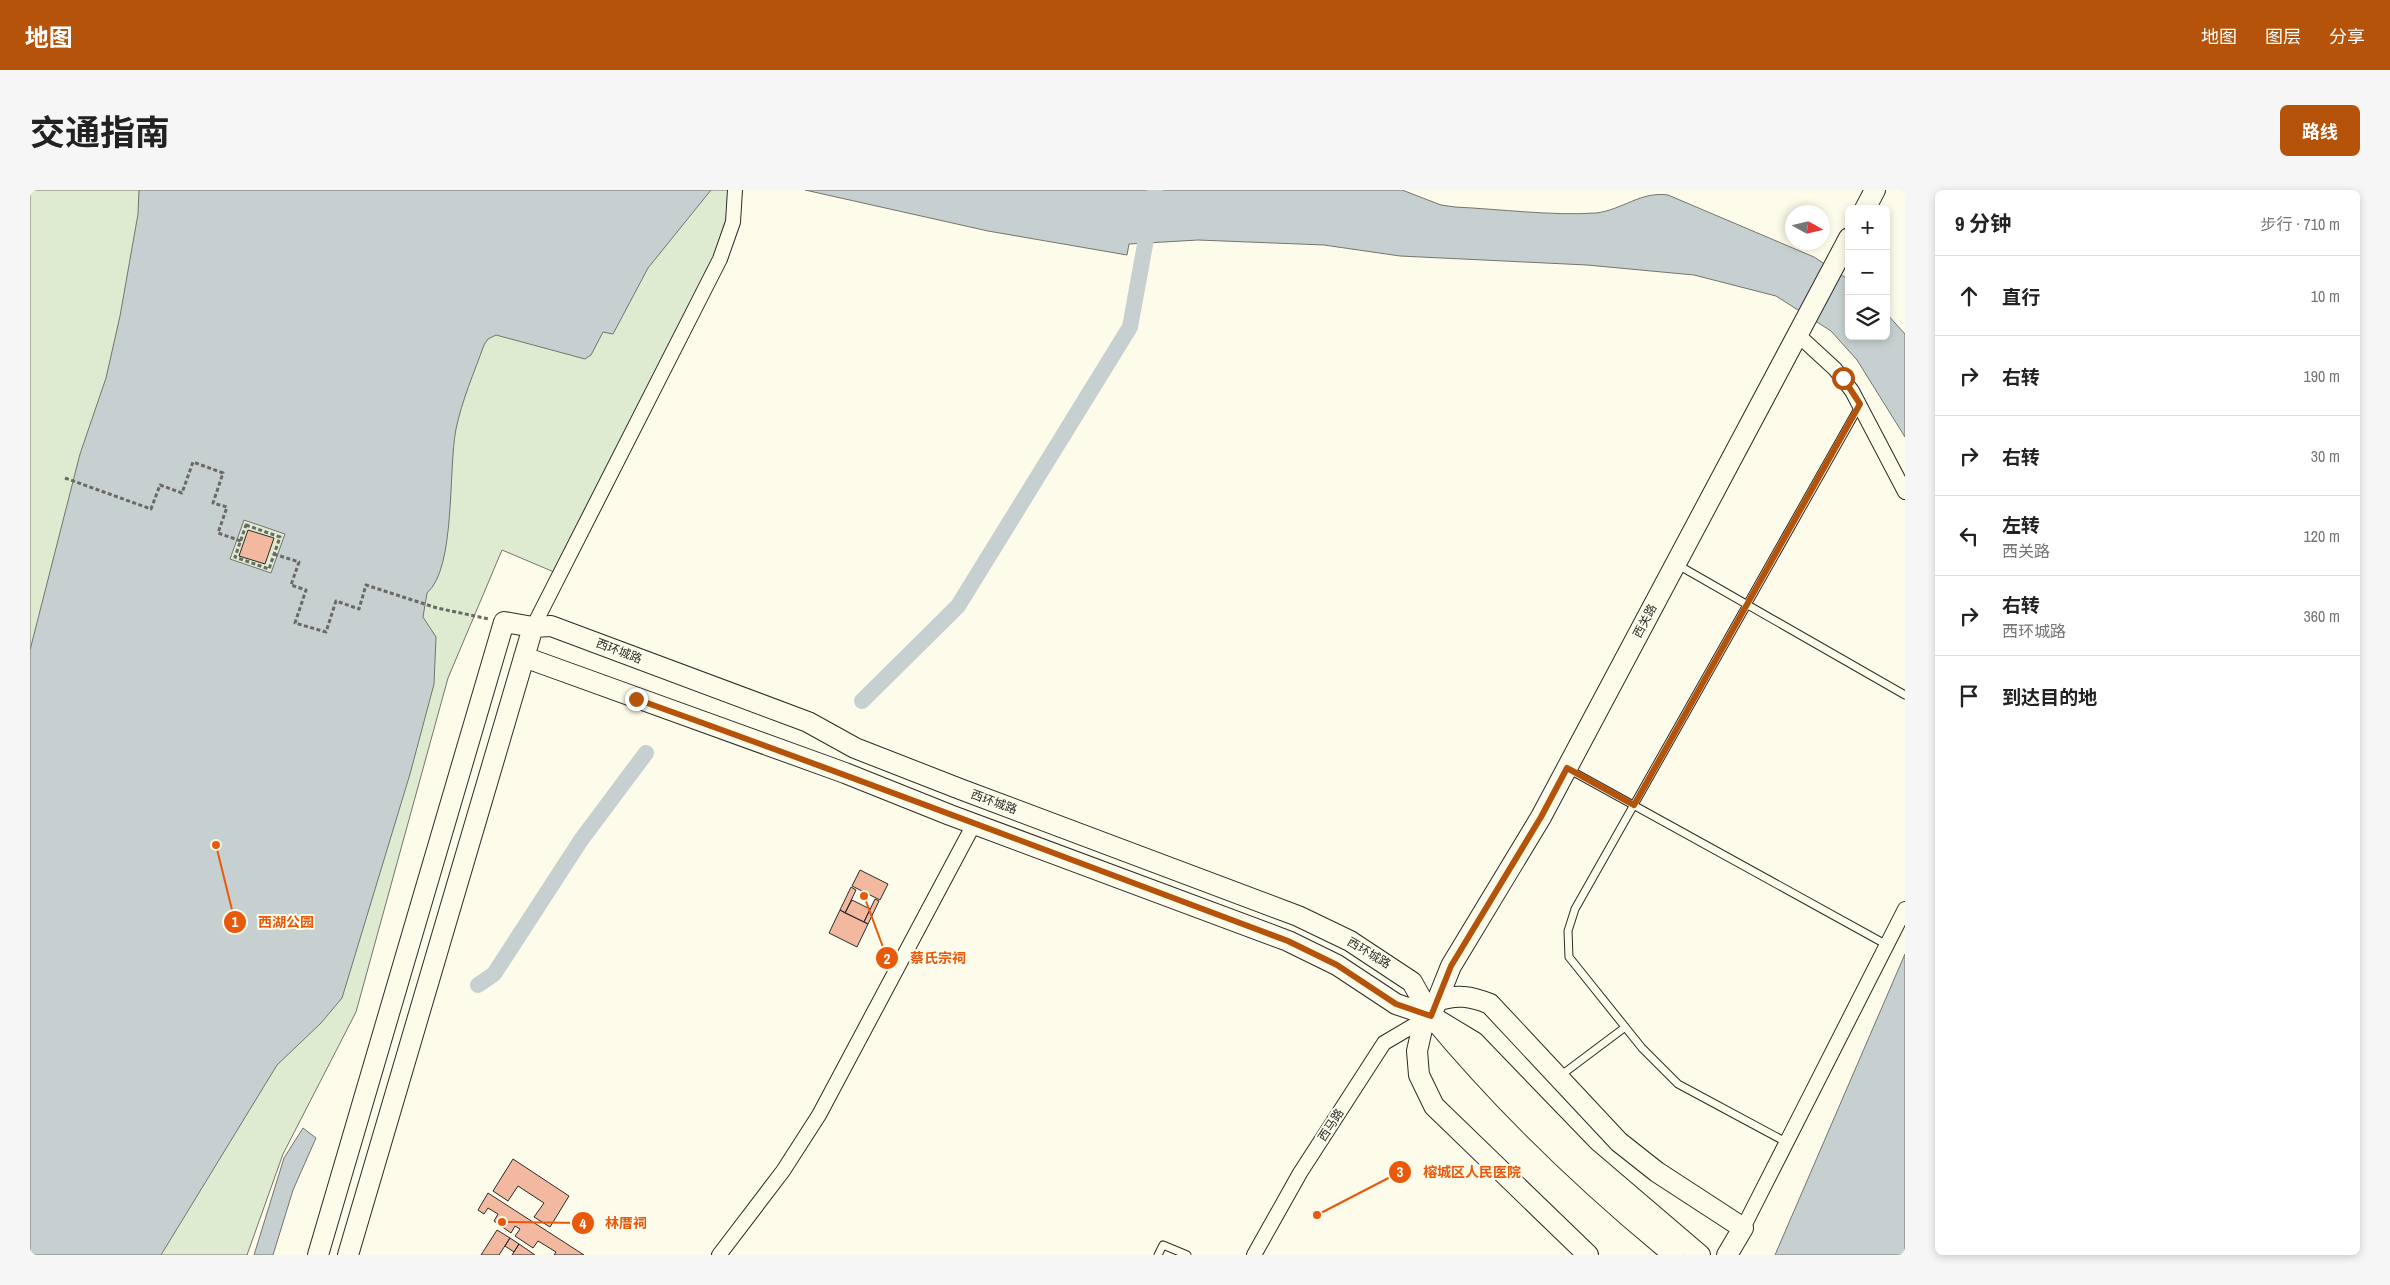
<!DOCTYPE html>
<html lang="zh">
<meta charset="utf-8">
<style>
:root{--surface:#fff;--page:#f6f6f6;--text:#222;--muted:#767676;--line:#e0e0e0;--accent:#b45309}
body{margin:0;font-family:"Archivo Narrow","Noto Sans SC",sans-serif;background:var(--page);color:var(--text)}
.controls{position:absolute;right:15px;top:15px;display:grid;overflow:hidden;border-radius:8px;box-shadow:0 2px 8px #0003}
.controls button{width:45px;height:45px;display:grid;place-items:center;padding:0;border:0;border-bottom:1px solid var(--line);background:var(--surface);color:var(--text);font:25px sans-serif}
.compass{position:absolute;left:1755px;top:15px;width:45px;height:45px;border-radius:50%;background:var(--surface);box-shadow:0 2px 8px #0003;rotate:98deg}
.stop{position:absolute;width:15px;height:15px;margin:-11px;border:4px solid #b45309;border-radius:50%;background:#fff}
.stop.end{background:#b45309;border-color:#fff;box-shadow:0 1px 5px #0008}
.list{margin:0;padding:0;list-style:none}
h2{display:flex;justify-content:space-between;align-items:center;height:65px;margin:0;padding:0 20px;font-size:21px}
h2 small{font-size:16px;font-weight:400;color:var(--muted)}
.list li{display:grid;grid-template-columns:32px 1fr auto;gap:15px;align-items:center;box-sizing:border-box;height:80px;padding:0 20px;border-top:1px solid var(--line)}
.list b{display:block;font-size:19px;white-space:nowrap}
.list p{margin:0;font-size:16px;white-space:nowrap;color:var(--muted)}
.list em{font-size:16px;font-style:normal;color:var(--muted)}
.icon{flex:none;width:28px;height:28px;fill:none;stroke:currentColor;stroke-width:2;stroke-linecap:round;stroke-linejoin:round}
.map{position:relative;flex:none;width:1875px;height:1065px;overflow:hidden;border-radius:8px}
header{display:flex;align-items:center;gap:30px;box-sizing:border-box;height:70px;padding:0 25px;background:var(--accent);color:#fff}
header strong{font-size:24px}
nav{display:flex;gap:28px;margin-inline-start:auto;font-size:18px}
.intro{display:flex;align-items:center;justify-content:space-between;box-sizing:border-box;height:120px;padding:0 30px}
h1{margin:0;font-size:35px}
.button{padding:12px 22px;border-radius:8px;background:var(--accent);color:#fff;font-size:18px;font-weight:700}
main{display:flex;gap:30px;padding:0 30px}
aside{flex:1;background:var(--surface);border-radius:8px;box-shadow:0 2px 8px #0003}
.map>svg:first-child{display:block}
.green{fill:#deebd1;stroke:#74746e}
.water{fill:#c7d0d0;stroke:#74746e;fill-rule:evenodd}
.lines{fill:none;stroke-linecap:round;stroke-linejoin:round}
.canal{stroke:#c7d0d0;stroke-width:16}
.building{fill:#f2b8a0;stroke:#2b2b2b}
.service-casing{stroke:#2b2b2b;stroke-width:9}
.minor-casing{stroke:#2b2b2b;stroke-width:16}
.secondary-casing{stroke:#2b2b2b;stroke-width:22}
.path{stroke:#6a6964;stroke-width:3;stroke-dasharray:4 2.5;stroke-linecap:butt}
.service{stroke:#fdfbea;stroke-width:7}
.minor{stroke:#fdfbea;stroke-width:14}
.secondary{stroke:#fdfbea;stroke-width:20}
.route{stroke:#b45309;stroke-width:6}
.labels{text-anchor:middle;stroke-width:4;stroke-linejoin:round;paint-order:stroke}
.street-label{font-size:12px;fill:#2b2b2b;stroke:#fdfbea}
.leader{fill:none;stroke:#e8590c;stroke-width:2}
.callout-dot{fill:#e8590c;stroke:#fdfbea;stroke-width:2}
.mark-label{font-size:15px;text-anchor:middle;font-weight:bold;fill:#fff}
.callout-label{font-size:14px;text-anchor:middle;font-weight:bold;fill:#e8590c;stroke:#fdfbea;stroke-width:4;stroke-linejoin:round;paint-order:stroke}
</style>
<header>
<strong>地图</strong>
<nav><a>地图</a><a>图层</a><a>分享</a></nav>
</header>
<div class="intro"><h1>交通指南</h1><a class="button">路线</a></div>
<main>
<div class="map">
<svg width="1875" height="1065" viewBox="0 0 1875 1065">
<rect width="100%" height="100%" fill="#fdfbea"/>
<path class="green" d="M0 0H699L702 9 689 63 524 382 472 360 418 488 326 822 253 964 217 1065H0Z"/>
<path class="water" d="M109 0H681L618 78 583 144 573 142 561 165 555 169 466 145 458 149 454 155C444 183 432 210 426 239 418 279 426 378 397 403L393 427 406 447 404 494 380 584 312 808 291 833 247 875 131 1065H0V460L50 264 76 188 90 126 108 24ZM214 330 255 344 241 383 200 369Z
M775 0H1372L1411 15 1425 17C1469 19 1522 26 1566 23 1592 20 1611 1 1638 5L1784 67 1819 90V146H1856V123L1875 144V247L1827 170 1801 141 1746 106 1664 85 1557 75 1370 66 1294 55 1168 50 1099 54 1097 65 958 41Z
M1875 764V1065H1745Z
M273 938 286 948 263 1000 243 1065H224L254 968Z"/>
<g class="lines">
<path class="canal" d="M832 511 928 416 1100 137 1125 0
M448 795 464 784 551 650 616 563"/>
</g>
<path class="building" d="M218 340 244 348 235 374 209 366Z
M830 680 858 694 850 710 822 696Z
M821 697 826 700 815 723 810 720Z
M845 709 849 711 838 734 834 732Z
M822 710 840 719 834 732 815 723Z
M810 720 838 734 827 757 799 743Z
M483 969 539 1006 520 1037 504 1027 514 1013 488 996 478 1011 463 1001Z
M458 1003 554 1065H524L526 1062 508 1051 503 1058 485 1046 490 1039 485 1036 481 1043 464 1031 468 1024 458 1018 454 1024 448 1020Z
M467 1040 480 1048 469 1065H451Z
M480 1048 489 1054 484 1062 475 1056Z
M489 1054 505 1065H482Z"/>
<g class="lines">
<g class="service-casing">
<path id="service" d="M1648 375 1875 505
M1538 579 1857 755
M1530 886 1594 838
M1756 952 1648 894 1612 858 1539 767 1538 741 1545 719 1830 215
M1128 1065 1133 1055 1157 1065"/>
</g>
<g class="minor-casing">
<path id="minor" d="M1768 145 1805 179 1822 201 1875 302
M503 437 690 69 703 32 705 0
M1713 1038 1875 719
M689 1065 753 981 789 925 944 634
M1224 1065 1270 983 1354 853 1398 827"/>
</g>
<g class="secondary-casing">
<path id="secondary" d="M1835 19 1845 0
M494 467 815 583 920 625 1258 751 1307 775 1366 814 1401 826
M1407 811C1426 804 1441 806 1460 814L1589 952 1627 982 1713 1038 1697 1065
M288 1065 474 432 503 437 521 436 778 532 825 558 930 599 1268 726 1320 751 1382 792 1401 826
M318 1065 503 437
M1558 1065 1404 916 1389 885 1387 861 1392 839 1401 826 1421 776 1511 627 1819 48
M1644 1065C1556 993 1474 914 1401 826L1444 852 1553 965 1670 1065"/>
</g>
<path class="path" d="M35 288 121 319 130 295 152 303 163 272 193 283 183 313 197 317 188 343 211 351
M216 335 250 347 239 379 205 367Z
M244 364 269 372 261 395 276 400 265 433 296 442 306 411 329 419 336 395 407 418 459 429"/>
<use href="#service" class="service"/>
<use href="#minor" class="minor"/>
<use href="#secondary" class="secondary"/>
</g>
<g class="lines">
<path class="route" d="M606 509C825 587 1041 670 1258 751L1307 775 1366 814 1401 826 1421 776 1511 627 1537 578 1604 615 1830 214 1813 188"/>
</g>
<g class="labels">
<g class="street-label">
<text transform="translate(1615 431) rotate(-62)" y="4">西关路</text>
<text transform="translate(589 461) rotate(21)" y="4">西环城路</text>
<text transform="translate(964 612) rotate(20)" y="4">西环城路</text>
<text transform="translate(1339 763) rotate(31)" y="4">西环城路</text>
<text transform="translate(1301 935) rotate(-57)" y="4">西马路</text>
</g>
</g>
<path class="leader" d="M186 655L205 732M834 706L857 768M1287 1025L1370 982M472 1032L553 1033"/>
<g class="callout-dot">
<circle cx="186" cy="655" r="5"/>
<circle cx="834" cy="706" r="5"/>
<circle cx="1287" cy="1025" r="5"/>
<circle cx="472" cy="1032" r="5"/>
<circle cx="205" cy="732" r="12"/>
<circle cx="857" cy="768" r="12"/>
<circle cx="1370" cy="982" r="12"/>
<circle cx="553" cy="1033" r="12"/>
</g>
<g class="mark-label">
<text x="205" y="737">1</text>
<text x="857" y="774">2</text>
<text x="1370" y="987">3</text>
<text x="553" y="1039">4</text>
</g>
<g class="callout-label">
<text x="256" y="737">西湖公园</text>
<text x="908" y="773">蔡氏宗祠</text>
<text x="1442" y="987">榕城区人民医院</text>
<text x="596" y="1038">林厝祠</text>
</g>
</svg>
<div class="controls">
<button>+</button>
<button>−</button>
<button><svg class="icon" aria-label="layers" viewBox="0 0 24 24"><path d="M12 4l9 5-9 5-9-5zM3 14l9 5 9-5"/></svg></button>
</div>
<svg class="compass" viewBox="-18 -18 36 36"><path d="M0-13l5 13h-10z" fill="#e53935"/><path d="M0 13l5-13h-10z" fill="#767676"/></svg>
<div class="stop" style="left:1813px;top:188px"></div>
<div class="stop end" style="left:606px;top:509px"></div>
</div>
<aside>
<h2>9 分钟<small>步行 · 710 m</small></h2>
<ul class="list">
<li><svg class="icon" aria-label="ahead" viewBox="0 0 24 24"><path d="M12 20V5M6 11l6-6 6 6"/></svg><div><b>直行</b></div><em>10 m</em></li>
<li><svg class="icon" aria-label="right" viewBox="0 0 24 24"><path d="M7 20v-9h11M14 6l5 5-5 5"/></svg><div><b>右转</b></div><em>190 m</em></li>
<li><svg class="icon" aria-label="right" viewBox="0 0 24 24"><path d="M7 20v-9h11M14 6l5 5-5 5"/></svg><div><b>右转</b></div><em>30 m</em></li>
<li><svg class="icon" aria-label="left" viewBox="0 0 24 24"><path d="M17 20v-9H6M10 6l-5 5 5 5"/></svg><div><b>左转</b><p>西关路</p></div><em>120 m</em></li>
<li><svg class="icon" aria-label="right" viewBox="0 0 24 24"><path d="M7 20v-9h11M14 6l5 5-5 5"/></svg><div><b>右转</b><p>西环城路</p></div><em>360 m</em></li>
<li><svg class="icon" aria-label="arrive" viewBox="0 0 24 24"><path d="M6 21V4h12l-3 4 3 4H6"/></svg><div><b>到达目的地</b></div></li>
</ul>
</aside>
</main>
